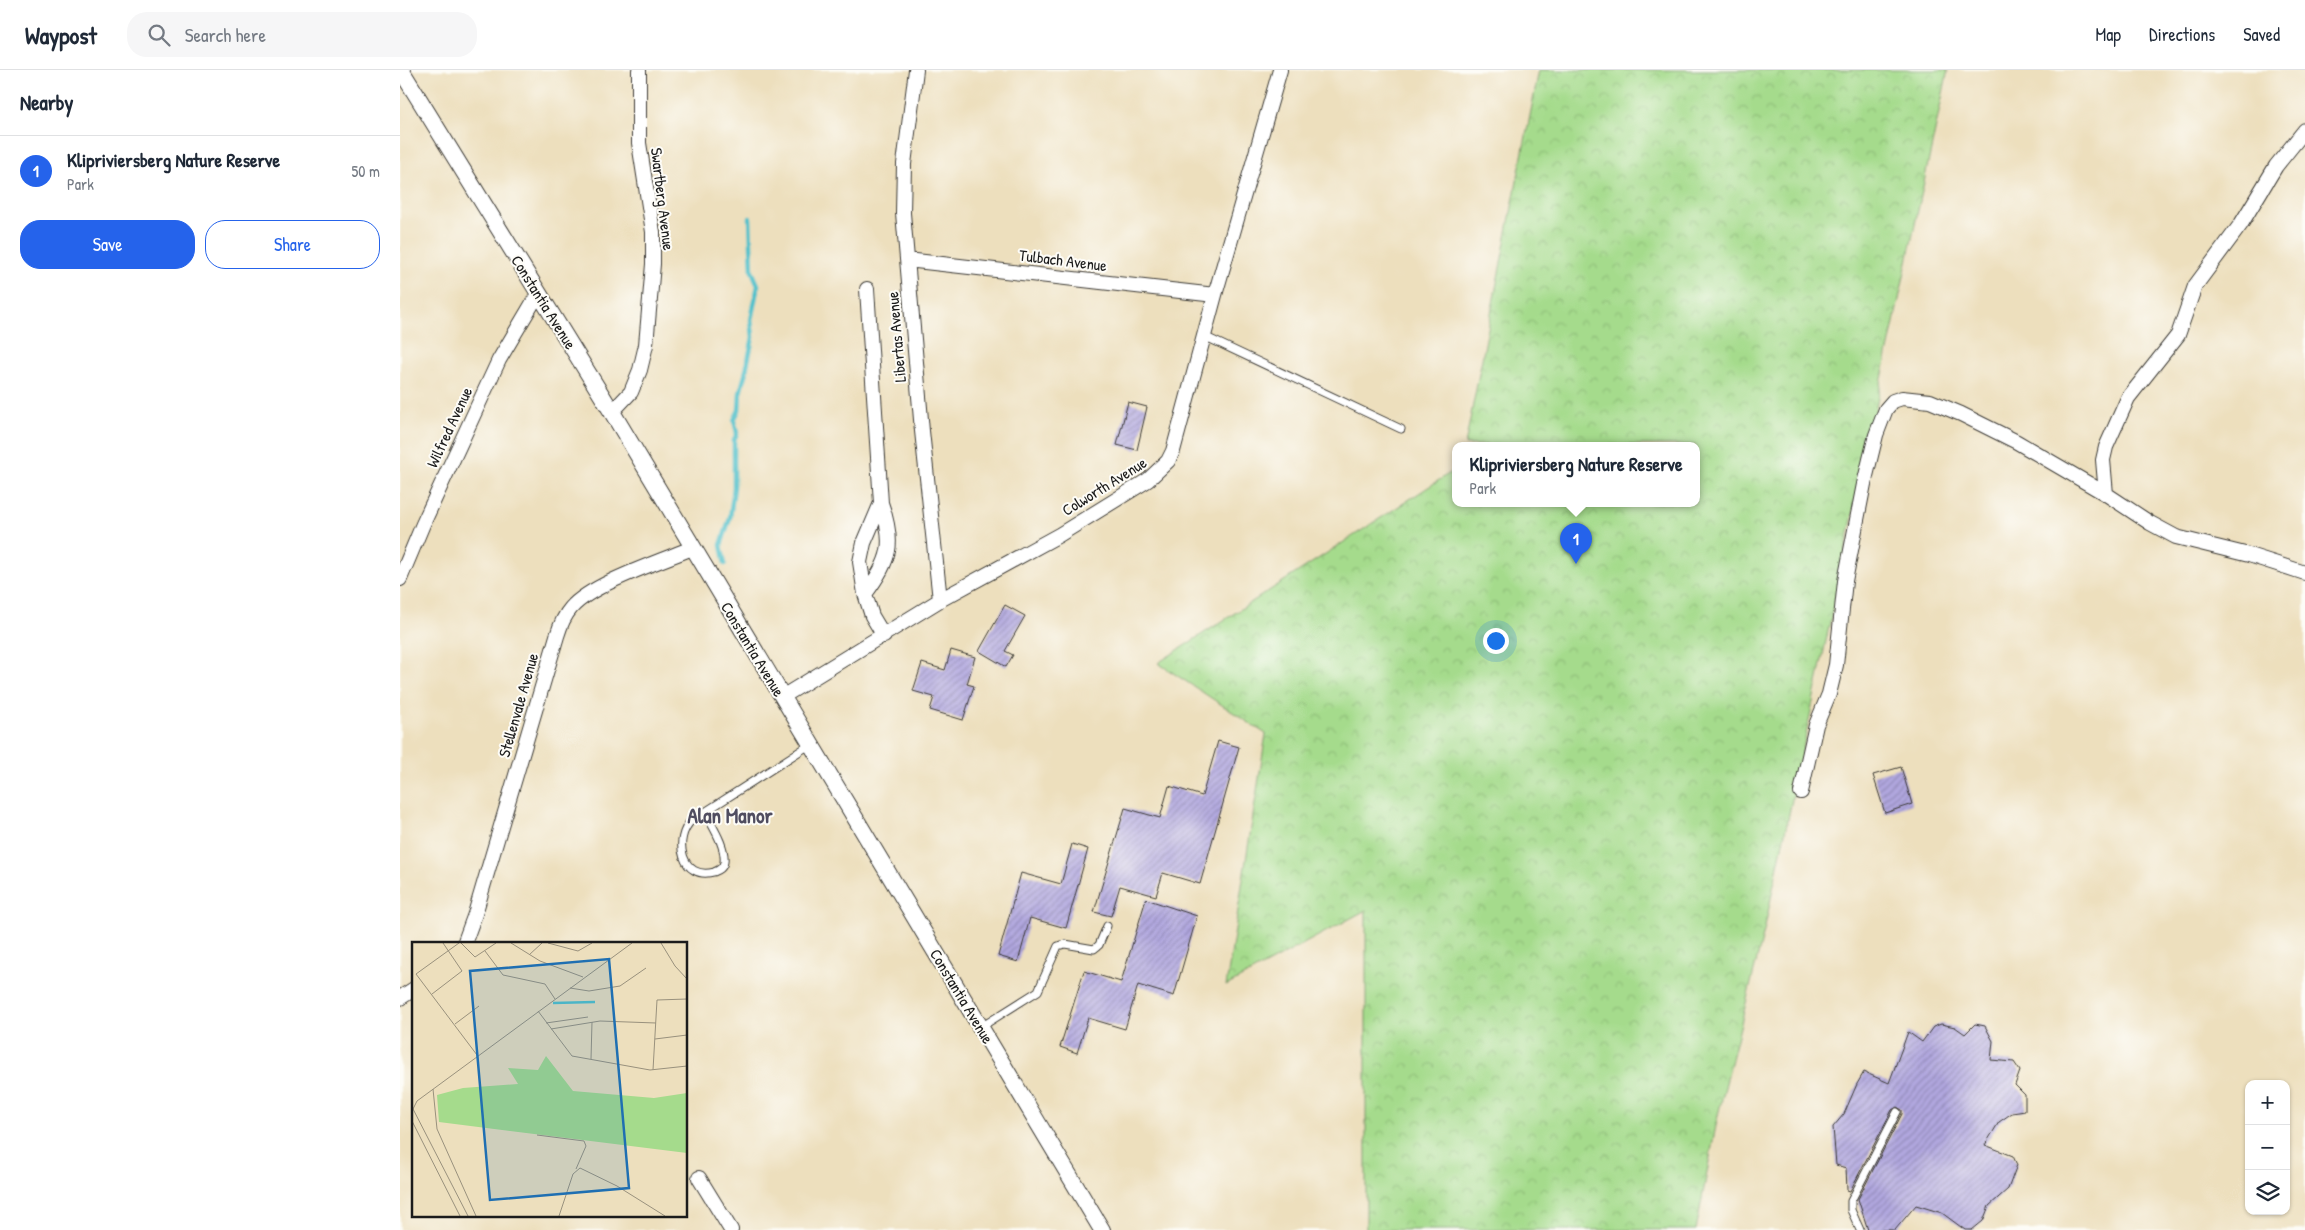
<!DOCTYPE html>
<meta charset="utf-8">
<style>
:root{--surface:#fff;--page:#f6f6f7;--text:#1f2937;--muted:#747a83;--line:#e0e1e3;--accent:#2563eb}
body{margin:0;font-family:"Patrick Hand",sans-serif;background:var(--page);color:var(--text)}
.controls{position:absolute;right:15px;bottom:15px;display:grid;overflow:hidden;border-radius:10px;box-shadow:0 1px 4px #0004}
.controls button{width:45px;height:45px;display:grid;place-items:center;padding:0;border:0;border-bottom:1px solid var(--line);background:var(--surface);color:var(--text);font:25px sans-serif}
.you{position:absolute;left:1095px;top:570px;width:18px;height:18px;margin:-12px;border:4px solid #fff;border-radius:50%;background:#1a73e8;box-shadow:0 0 0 8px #1a73e833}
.badge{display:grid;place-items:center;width:32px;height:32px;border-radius:50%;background:var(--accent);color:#fff;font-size:16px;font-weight:700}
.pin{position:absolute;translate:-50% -41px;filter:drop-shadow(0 1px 2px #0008)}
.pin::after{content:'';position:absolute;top:26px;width:18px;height:15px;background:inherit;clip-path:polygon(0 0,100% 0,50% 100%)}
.popup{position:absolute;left:1052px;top:372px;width:248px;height:65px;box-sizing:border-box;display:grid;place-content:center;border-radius:10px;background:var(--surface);filter:drop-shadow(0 1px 4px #0005);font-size:16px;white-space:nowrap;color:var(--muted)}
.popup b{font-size:19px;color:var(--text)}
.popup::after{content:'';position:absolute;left:50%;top:100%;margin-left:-10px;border:10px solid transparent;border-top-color:var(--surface)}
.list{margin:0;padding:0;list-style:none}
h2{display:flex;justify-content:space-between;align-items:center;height:65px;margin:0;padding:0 20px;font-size:21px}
h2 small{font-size:16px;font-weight:400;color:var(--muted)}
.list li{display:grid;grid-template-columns:32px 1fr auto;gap:15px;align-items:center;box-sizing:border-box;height:70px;padding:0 20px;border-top:1px solid var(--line)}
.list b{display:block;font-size:19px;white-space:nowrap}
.list p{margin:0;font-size:16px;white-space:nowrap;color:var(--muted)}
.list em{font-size:16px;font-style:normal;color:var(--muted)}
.actions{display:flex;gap:10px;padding:15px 20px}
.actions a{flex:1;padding:11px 0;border:1px solid var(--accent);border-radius:20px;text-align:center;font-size:18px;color:var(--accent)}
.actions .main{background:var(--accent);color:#fff}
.icon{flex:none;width:28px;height:28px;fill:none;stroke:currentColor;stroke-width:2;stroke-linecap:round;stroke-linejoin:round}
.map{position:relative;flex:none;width:1905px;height:1160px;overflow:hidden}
header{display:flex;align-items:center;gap:30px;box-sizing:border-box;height:70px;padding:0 25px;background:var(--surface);border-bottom:1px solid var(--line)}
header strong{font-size:24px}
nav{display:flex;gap:28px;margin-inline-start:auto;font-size:18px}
.search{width:350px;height:45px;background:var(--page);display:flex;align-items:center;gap:12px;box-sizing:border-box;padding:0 18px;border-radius:20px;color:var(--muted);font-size:19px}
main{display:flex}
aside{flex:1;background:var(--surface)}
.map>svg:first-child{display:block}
.park{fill:url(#park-crowns);stroke:#607c54}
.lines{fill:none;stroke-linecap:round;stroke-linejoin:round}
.stream{stroke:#53c1cb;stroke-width:4.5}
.building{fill:url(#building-hatch)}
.service-casing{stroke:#3b3934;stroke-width:9}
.minor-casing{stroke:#3b3934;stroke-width:16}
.tertiary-casing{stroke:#3b3934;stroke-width:18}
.service{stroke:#fff;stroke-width:7}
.minor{stroke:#fff;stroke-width:14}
.tertiary{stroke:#fff;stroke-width:16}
.labels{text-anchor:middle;stroke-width:4;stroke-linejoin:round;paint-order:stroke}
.street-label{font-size:16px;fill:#1c1c1c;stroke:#fdfcf7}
.district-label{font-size:21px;font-weight:bold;fill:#504d60;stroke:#fdfcf7}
.inset-river{fill:none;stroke:#53c1cb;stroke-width:2.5}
.inset-road{fill:none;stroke:#99917d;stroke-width:1}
.view{fill:#1f6fb2;fill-opacity:0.15;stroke:#1f6fb2;stroke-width:2.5}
.inset-edge{fill:none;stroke:#1c1c1c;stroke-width:2.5}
</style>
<header>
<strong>Waypost</strong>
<div class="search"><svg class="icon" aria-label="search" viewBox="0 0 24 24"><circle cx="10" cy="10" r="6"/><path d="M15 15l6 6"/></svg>Search here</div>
<nav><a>Map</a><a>Directions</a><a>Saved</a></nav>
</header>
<main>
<aside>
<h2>Nearby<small></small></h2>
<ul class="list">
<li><span class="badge">1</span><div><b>Klipriviersberg Nature Reserve</b><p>Park</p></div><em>50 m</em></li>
</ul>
<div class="actions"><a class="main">Save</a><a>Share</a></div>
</aside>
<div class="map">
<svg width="1905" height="1160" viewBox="0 0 1905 1160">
<defs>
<pattern id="park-crowns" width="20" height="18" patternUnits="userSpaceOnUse" patternTransform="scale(1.25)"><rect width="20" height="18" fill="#a5db8c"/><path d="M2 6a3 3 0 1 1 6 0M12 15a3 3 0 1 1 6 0" fill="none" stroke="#8dbb78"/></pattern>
<pattern id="building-hatch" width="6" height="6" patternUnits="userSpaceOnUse" patternTransform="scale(1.25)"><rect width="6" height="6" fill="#b1a7df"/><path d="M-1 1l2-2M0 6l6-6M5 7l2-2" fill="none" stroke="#8f87b4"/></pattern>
</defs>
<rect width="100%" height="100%" fill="#fdfcf7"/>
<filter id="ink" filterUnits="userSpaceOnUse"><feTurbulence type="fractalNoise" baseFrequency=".02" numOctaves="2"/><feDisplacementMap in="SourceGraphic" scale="10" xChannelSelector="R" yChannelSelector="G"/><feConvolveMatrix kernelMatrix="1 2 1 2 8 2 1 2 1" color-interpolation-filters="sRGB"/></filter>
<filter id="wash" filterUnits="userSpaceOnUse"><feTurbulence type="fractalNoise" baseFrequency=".0096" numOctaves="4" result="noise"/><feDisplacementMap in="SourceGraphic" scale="20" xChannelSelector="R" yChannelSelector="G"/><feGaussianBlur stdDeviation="1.12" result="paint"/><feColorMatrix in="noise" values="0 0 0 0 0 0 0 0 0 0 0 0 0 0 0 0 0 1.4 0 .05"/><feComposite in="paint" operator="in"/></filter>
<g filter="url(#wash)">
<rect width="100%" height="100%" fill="#eddfbd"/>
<path class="park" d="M1139 0H1548L1364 861 1318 1045 1296 1160H966V840L826 916 866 664 758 593 1056 399V433H1296V375H1065Z"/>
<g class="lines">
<path class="stream" d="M325 494 321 475 330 448 334 417V370L337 363 334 350 339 340 340 323 345 305 353 267 351 250 358 215 352 201 350 148"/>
</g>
<g id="blocks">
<path class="building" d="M728 332 747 337 737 380 717 375Z
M605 535 625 546 605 581 613 585 606 597 579 581Z
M551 580 575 587 567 614 574 616 563 650 530 640 534 627 513 621 522 593 545 600Z
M818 671 839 677 800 814 763 803 756 826 720 816 711 846 694 842 725 738 760 748 769 716 802 726Z
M1501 697 1512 734 1485 743 1473 705Z
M672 774 688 779 666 858 630 848 618 892 598 886 621 803 661 814Z
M746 829 797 846 774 926 738 915 725 959 688 948 677 983 660 977 684 901 721 912Z
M1541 954 1555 957 1565 964 1575 954 1585 956 1593 971 1591 990 1614 992 1620 1001 1615 1015 1625 1025V1041L1612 1043 1599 1052 1585 1075 1613 1086 1617 1095 1608 1119 1589 1136 1583 1151 1572 1160H1565L1542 1143 1516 1135 1495 1160H1468L1458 1129 1502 1044V1040L1497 1037 1492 1040 1450 1121 1447 1120 1446 1098 1436 1095 1433 1057 1444 1044 1457 1014 1464 1002 1489 1013 1508 962 1522 972 1533 957Z"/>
</g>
</g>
<g filter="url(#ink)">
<use href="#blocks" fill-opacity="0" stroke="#3b3934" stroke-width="1"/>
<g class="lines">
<g class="service-casing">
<path id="service" d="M804 266 1001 359
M305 742C312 756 326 776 324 792 323 798 319 800 314 802 282 811 272 769 292 750 296 747 301 744 305 742L411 674
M581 957 638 921 658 876 665 874 694 879 699 875 707 856
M1460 1160 1451 1140V1131L1497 1042"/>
</g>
<g class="minor-casing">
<path id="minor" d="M516 0 504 94 503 143 522 361 540 530
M1905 60 1876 96 1841 154 1795 216 1778 265 1728 328 1706 377 1703 390 1706 424 1750 453 1776 467 1849 485 1905 503
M507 190 815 225
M467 219 481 433 464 473 460 492 465 524 472 546 484 566
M212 342 231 322 240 300 246 275 253 194V162L239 73V0
M0 509 23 454 99 290 138 224
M465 524C491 490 495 473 481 433
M382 627 540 530 659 465 748 410 768 391 773 381 815 225 880 0
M1401 722 1416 655 1429 624 1436 595 1445 511 1464 414 1476 365 1486 339 1493 331 1502 328 1530 331 1561 344 1617 372 1706 424
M64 874 75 844 157 566C160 556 164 546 171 538 191 514 261 491 292 478
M0 928 14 919
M299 1108 331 1160"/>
</g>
<g class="tertiary-casing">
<path id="tertiary" d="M1 0 212 342 702 1160"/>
</g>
<use href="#service" class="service"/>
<use href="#minor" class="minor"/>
<use href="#tertiary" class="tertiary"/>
</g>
</g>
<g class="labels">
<g class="street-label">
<text transform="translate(263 129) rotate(83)" y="6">Swartberg Avenue</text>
<text transform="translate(663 190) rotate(7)" y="6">Tulbach Avenue</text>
<text transform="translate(144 232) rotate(58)" y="6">Constantia Avenue</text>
<text transform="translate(496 267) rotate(-95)" y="6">Libertas Avenue</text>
<text transform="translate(49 357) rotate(-65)" y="6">Wilfred Avenue</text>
<text transform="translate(704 416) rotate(-32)" y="6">Colworth Avenue</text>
<text transform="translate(353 579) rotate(59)" y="6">Constantia Avenue</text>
<text transform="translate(118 635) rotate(-74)" y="6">Stellenvale Avenue</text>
<text transform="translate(562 926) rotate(59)" y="6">Constantia Avenue</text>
</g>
<g class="district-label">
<text x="330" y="753">Alan Manor</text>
</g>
</g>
<g transform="translate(12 872)">
<rect width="275" height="275" fill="#eddfbd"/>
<path d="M134 114 161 149 242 156 275 151V211L27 180 25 153 51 146 106 142 96 126 126 128Z" fill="#a5db8c"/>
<path class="inset-river" d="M141 61 183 60"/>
<path class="inset-road" d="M49 1 63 15 84 1M99 1 128 19 171 35M136 1 166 9 180 1M249 1 263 24 275 37M73 9 91 33 133 42 143 57M117 13 130 1M4 32 65 113M4 32 47 1M158 46 177 49 208 44 234 26M20 52 50 29 31 1M126 69 160 114 238 128 275 124M134 81 176 75M43 82 67 64M139 87 188 79 244 81M243 97 275 93M179 117 180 80M241 128 245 58 275 57M21 147 25 187 64 274M0 165 56 274M1 167 5 159 220 1M0 179 48 274M125 193 172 199 174 204 164 227M147 274 161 232 168 226 205 244 253 274"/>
<path class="view" d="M197 17 217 246 78 258 58 29Z"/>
<rect width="275" height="275" class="inset-edge"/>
</g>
</svg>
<div class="controls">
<button>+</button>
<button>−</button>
<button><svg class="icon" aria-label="layers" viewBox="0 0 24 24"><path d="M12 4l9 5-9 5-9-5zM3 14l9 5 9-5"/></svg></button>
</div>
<div class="you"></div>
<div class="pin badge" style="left:1176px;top:494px">1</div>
<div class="popup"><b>Klipriviersberg Nature Reserve</b>Park</div>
</div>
</main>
